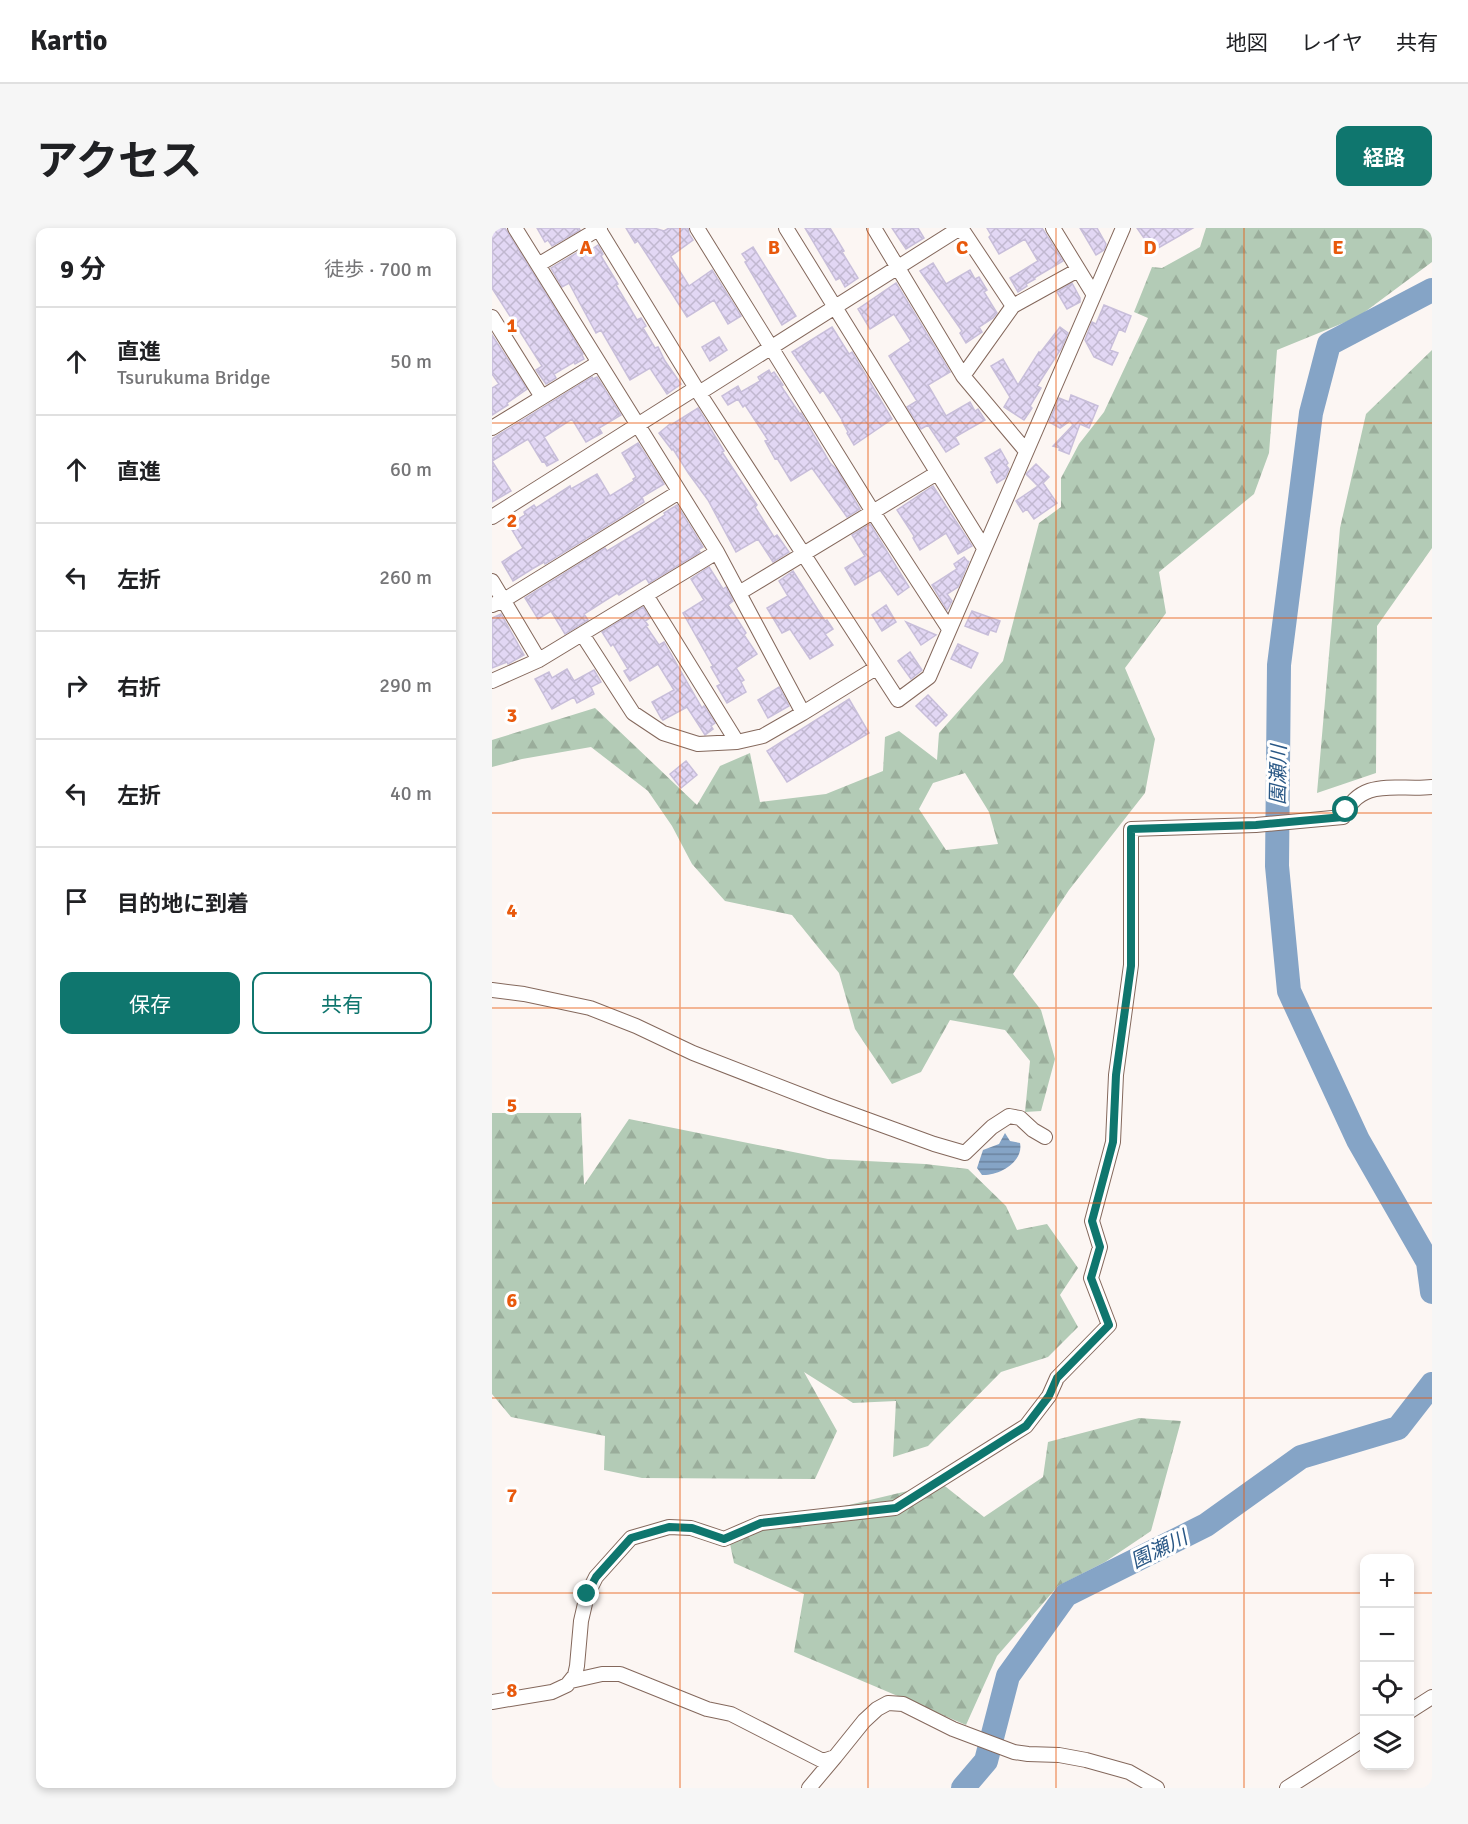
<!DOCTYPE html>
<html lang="ja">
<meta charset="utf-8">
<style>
:root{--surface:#fff;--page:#f6f6f6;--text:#202124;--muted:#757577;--line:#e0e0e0;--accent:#0f766e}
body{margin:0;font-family:Signika,"Noto Sans JP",sans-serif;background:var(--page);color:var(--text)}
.controls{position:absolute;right:18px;bottom:18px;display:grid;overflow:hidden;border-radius:12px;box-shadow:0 3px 9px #0003}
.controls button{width:54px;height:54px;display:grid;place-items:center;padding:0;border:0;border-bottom:2px solid var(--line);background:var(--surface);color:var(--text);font:30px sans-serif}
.stop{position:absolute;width:18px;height:18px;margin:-14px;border:4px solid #0f766e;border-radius:50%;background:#fff}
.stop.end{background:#0f766e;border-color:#fff;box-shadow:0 2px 6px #0008}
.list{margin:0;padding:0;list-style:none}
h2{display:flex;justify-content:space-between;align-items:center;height:78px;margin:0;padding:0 24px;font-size:26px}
h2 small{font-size:20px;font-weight:400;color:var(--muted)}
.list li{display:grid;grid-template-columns:39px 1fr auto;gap:18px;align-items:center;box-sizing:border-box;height:108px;padding:0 24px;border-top:2px solid var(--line)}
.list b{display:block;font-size:22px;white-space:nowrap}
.list p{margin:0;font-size:20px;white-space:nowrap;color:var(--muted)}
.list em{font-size:20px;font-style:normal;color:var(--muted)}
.actions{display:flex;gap:12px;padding:18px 24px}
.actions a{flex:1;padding:14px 0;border:2px solid var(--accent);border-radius:12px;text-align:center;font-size:21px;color:var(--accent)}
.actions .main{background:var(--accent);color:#fff}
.icon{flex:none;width:33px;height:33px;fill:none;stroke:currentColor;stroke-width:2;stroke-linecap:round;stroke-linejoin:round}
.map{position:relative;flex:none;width:940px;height:1560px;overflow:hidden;border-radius:12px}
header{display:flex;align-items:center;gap:36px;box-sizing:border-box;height:84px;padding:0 30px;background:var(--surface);border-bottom:2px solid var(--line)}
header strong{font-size:28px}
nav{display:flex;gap:33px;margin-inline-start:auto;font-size:21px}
.intro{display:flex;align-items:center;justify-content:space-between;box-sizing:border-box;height:144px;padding:0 36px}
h1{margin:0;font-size:42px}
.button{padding:15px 27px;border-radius:12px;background:var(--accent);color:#fff;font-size:21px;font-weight:700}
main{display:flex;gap:36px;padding:0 36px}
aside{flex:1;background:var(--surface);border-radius:12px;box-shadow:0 3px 9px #0003}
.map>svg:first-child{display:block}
.forest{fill:url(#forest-firs);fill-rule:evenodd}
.water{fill:url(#water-rules)}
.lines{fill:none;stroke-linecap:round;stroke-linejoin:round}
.river{stroke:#85a4c6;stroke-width:24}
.building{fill:url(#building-cross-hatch);stroke:#c8beda;stroke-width:1.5}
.minor-casing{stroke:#84685c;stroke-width:16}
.minor{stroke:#fff;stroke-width:14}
.route{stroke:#0f766e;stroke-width:8}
.grid{fill:none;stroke:#e8590c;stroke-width:1.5;stroke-opacity:0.55}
.labels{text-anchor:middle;stroke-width:6;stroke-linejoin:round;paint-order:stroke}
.water-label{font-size:20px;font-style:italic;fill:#2a5886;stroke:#fff}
.grid-label{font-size:20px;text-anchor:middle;font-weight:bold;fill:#e8590c;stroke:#fff;stroke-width:6;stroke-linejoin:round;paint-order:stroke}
</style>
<header>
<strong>Kartio</strong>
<nav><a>地図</a><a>レイヤ</a><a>共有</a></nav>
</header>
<div class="intro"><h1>アクセス</h1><a class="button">経路</a></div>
<main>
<aside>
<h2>9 分<small>徒歩 · 700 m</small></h2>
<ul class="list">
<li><svg class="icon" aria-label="ahead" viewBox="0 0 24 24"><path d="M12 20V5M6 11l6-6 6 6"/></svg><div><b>直進</b><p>Tsurukuma Bridge</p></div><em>50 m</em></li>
<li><svg class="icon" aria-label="ahead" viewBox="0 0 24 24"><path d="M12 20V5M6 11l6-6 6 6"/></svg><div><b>直進</b></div><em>60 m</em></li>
<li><svg class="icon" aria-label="left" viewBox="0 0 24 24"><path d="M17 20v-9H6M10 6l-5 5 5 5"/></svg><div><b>左折</b></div><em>260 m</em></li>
<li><svg class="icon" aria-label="right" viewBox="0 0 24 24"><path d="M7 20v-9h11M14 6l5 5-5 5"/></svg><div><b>右折</b></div><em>290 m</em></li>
<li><svg class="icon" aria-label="left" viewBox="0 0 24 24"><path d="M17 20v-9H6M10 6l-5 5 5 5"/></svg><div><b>左折</b></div><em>40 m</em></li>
<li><svg class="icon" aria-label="arrive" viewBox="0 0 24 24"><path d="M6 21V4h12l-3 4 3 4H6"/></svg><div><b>目的地に到着</b></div></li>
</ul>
<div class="actions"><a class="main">保存</a><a>共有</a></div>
</aside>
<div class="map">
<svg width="940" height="1560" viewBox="0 0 940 1560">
<defs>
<pattern id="forest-firs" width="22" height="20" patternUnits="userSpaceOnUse" patternTransform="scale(1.5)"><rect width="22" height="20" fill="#b3cbb6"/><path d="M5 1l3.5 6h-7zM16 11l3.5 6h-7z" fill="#9aad9b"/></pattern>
<pattern id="water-rules" width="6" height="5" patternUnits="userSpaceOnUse" patternTransform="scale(1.5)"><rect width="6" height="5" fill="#85a4c6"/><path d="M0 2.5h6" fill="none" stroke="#6c849f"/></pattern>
<pattern id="building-cross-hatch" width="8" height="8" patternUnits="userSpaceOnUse" patternTransform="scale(1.5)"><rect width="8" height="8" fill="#e2d7f4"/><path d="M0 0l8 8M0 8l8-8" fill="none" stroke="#c1b8d0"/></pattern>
</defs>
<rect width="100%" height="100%" fill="#fcf6f3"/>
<path class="forest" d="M714 0H940V34L866 89 785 122 777 225 762 266 667 344 674 385 633 440 663 511 653 565 577 662 521 746 549 782 563 831 549 883 533 884 538 833 513 802 458 792 429 844 400 856 363 801 347 745 300 687 233 673 200 636 180 598 156 563 99 519 30 531 0 539V512L103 480 205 577 228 538 258 525 268 574 334 566 391 543 393 509 407 503 445 532 447 505 511 433 547 295 569 279V250L587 216 612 184 656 90 642 84 660 39 670 40 708 19ZM473 545 497 584 506 616 454 622 427 581 441 555Z
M940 122V320L885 398 884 545 825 565 848 300 874 186Z
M89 885 92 957 137 891 336 931 433 936 476 941 514 978 525 1002 555 996 586 1040 568 1067 586 1099 556 1129 509 1144 436 1218 401 1229 404 1173 361 1175 312 1144 345 1203 323 1251 150 1250 112 1242 113 1208 19 1189 0 1166V885Z
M647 1190 689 1193 659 1303 613 1334 566 1358 505 1428 474 1497 302 1424 312 1366 242 1335 236 1306 449 1255 492 1289 551 1249 556 1214Z"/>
<path class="water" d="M513 905 518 913 528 915C532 934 506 948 490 947L485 940 491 922 507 916Z"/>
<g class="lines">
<path class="river" d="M940 62 837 116 819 185 787 437 785 638 797 763 866 912 936 1034 940 1064
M471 1560 494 1533 516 1448 574 1367 714 1297 809 1229 906 1200 940 1156"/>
</g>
<path class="building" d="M0 0H13L91 126 90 127 92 131 83 136 82 134 62 146 64 150 54 156 44 142 50 138 0 60Z
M45 0H87L88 2 60 18 56 12 53 14Z
M134 0H162L172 3 177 0H196L197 6 201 12 179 28V29L197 58 220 42 249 88 236 96 222 72 195 89 146 13 143 15Z
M313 0H338L352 23 350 24 366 50 353 59 348 50 344 52Z
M400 0H426L432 10 414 21Z
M495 0H550L571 33 542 50 543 51 534 56 535 58 526 64 518 50 546 33 533 11 507 26 497 9 499 7Z
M588 0H605L614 16 612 22 604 27Z
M645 0H701L661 23Z
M98 17 100 21 106 17 111 26 109 28 126 56 124 57 145 92 149 90 154 98 151 100 163 120 166 119 173 133 189 156 175 166 158 140 138 152 109 102 104 105 77 55 70 59 59 40Z
M261 19 304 88 290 97 253 34 255 33 250 26Z
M441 35 454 56 478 42 483 51 487 49 495 62 492 64 505 85 501 90 487 99 490 104 474 115 468 105 470 103 428 43Z
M404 55 458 144 436 157 454 188 478 174 483 183 486 181 493 192 463 209 467 216 454 224 436 197 429 201 415 179 425 173 397 128 419 113 402 86 378 101 366 81Z
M580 55 588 70V74L575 81 565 64Z
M612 77 639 88 633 104 627 101 618 122 626 125 620 137 602 129 593 112 600 94 604 96Z
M340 99 357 126 360 124 400 191 362 217 355 205 356 204 350 193H351L331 162 328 165 300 124Z
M568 99 576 105 569 121 545 158 549 160 538 178 540 180 532 192 512 179 518 169 499 138 511 131 526 157 547 124 548 125Z
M0 107 35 161 15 175 16 177 0 187V160L7 156 0 146Z
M227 109 235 122 218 133 210 119Z
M277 142 279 146 282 144 291 157 289 158 308 186 309 185 338 235 345 242 368 281 355 289 320 240 299 253 285 230 283 231 273 213 276 212 253 177 251 179 246 171 236 177 230 168 246 158 249 164 268 153 266 149Z
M100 149 101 151 105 149 129 187 107 200 110 205 94 214 80 191 52 209 66 232 55 238 52 233 50 234 36 211 0 233V211Z
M579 167 606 178 597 200 588 196 577 226 567 222 568 220 561 218 581 197 578 193 568 200 557 194 567 170 577 174Z
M206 180 232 223 230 224 265 277 263 279 282 309 285 307 297 324 281 334 266 311 244 324 216 272 197 246 181 221 180 222 167 205 178 196 179 197Z
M146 215 172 256 150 269 152 274 129 289 53 336 52 334 40 341 21 353 10 334 31 320 17 297 33 287 32 284 42 277 44 280 78 258 79 261 105 246 118 268 142 253 141 251 144 249 130 225Z
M508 221 516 235 514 237 517 241 513 250 505 255 499 244 501 243 493 230Z
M0 233 19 263 0 274Z
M544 236 557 249 551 255 565 275 542 291 535 281 531 284 524 273 546 258 534 246Z
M441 258 480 318 466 326 454 305 428 322 421 310 422 308 405 282Z
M185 277 211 319 206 322 208 324 157 355 154 350 127 367 125 365 92 386 96 392 73 406 59 383 46 391 33 370 113 320 115 323 150 302 173 287 172 285Z
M378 296 417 359 406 367 388 342 363 357 353 340 373 328 360 307Z
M472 329 476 334 477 333 466 359 455 366 460 373 455 382 440 357 465 341 462 336Z
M217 339 231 361 234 359 241 373 236 377 254 405 252 407 265 426 244 440 252 452 249 454 254 464 235 475 225 458 229 456 219 439 221 438 191 385 212 372 199 351Z
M301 343 333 393 335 392 341 401 333 406 341 417 318 431 298 401 290 405 275 380 296 368 287 353Z
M394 377 404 394 390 403 380 387Z
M151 379 158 390 153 393 156 397 154 398 167 417 172 414 210 480 212 478 223 495 219 498 221 501 213 507 195 479 171 492 169 490 160 474 182 462 166 436 138 453 132 443 136 441 121 416 119 418 110 404Z
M480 383 508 393 504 404 498 402 496 407 473 398Z
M9 386 32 427 16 436 15 434 0 440V390Z
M414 394 444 407 429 417Z
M466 416 486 425 479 440 459 431Z
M418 424 430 442 419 451 406 433Z
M75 441 82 453 102 442 109 454 99 459 102 466 85 475 82 469 60 481 43 451 57 444 60 450Z
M287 459 297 478 276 490 266 472Z
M436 467 455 487 444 498 424 478Z
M357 471 377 505 295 554 275 523Z
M194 533 205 547 189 560 178 546Z"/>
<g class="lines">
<g class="minor-casing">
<path id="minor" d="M23 0 225 324
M106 0 207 165 406 472 437 449 631 0
M205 0 381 284 457 401
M294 0 492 320
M382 0 471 148
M469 0 521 78
M561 0 602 67
M46 37 108 0
M0 89 50 169
M207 165 468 0
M0 200 106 135
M534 223 471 148 521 78 586 42
M0 289 204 160
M0 353 47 432 225 324 311 485 384 440
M247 365 445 245
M154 367 245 514
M0 377 12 372 187 264
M90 406 141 485 171 505 206 516 245 514 271 508 311 485
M0 453 47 432
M0 762 32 766 98 780 144 798 201 825 335 877 442 916 473 925 500 899 517 888 528 890 541 902 553 909
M79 1453 110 1446H128L215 1481 239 1486 331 1533 343 1529 372 1493 385 1481 396 1475 411 1476 461 1501 522 1524 536 1526 567 1527 594 1532 637 1544 665 1560
M0 1474 60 1464 75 1457 83 1447 85 1438 89 1393 95 1367 104 1349 139 1310 177 1299 199 1300 232 1311 269 1295 403 1280 534 1198 557 1168 565 1150 617 1097 599 1050 608 1019 600 993 621 914 624 847 639 737V601L764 597 851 589C869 548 905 563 940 559
M918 1483 940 1469
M317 1560 343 1529
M795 1560 872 1511"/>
</g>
<use href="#minor" class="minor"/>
</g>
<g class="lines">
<path class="route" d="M95 1366 104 1349 139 1310 177 1299 200 1300 232 1311 269 1295 404 1280 534 1198 557 1168 565 1150 617 1097 599 1050 608 1019 600 993 621 914 624 847 639 738V601L764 597 851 589 854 582"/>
</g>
<path class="grid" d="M188 0V1560M376 0V1560M564 0V1560M752 0V1560M0 195H940M0 390H940M0 585H940M0 780H940M0 975H940M0 1170H940M0 1365H872M918 1365H940"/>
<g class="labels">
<g class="water-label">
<text transform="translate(786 547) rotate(-89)" y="7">園瀬川</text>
<text transform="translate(667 1321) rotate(-26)" y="7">園瀬川</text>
</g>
</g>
<g class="grid-label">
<text x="94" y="26">A</text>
<text x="282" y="26">B</text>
<text x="470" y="26">C</text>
<text x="658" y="26">D</text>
<text x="846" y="26">E</text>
<text x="20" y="104">1</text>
<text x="20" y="299">2</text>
<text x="20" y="494">3</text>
<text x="20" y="689">4</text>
<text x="20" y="884">5</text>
<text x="20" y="1079">6</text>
<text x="20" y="1274">7</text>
<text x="20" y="1469">8</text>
</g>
</svg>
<div class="controls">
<button>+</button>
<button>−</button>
<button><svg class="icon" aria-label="locate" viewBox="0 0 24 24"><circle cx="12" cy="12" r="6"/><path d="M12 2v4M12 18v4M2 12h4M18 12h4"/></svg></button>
<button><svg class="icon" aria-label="layers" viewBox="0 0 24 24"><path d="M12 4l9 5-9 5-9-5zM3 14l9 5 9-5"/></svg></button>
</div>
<div class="stop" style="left:854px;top:582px"></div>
<div class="stop end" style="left:95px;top:1366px"></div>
</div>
</main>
